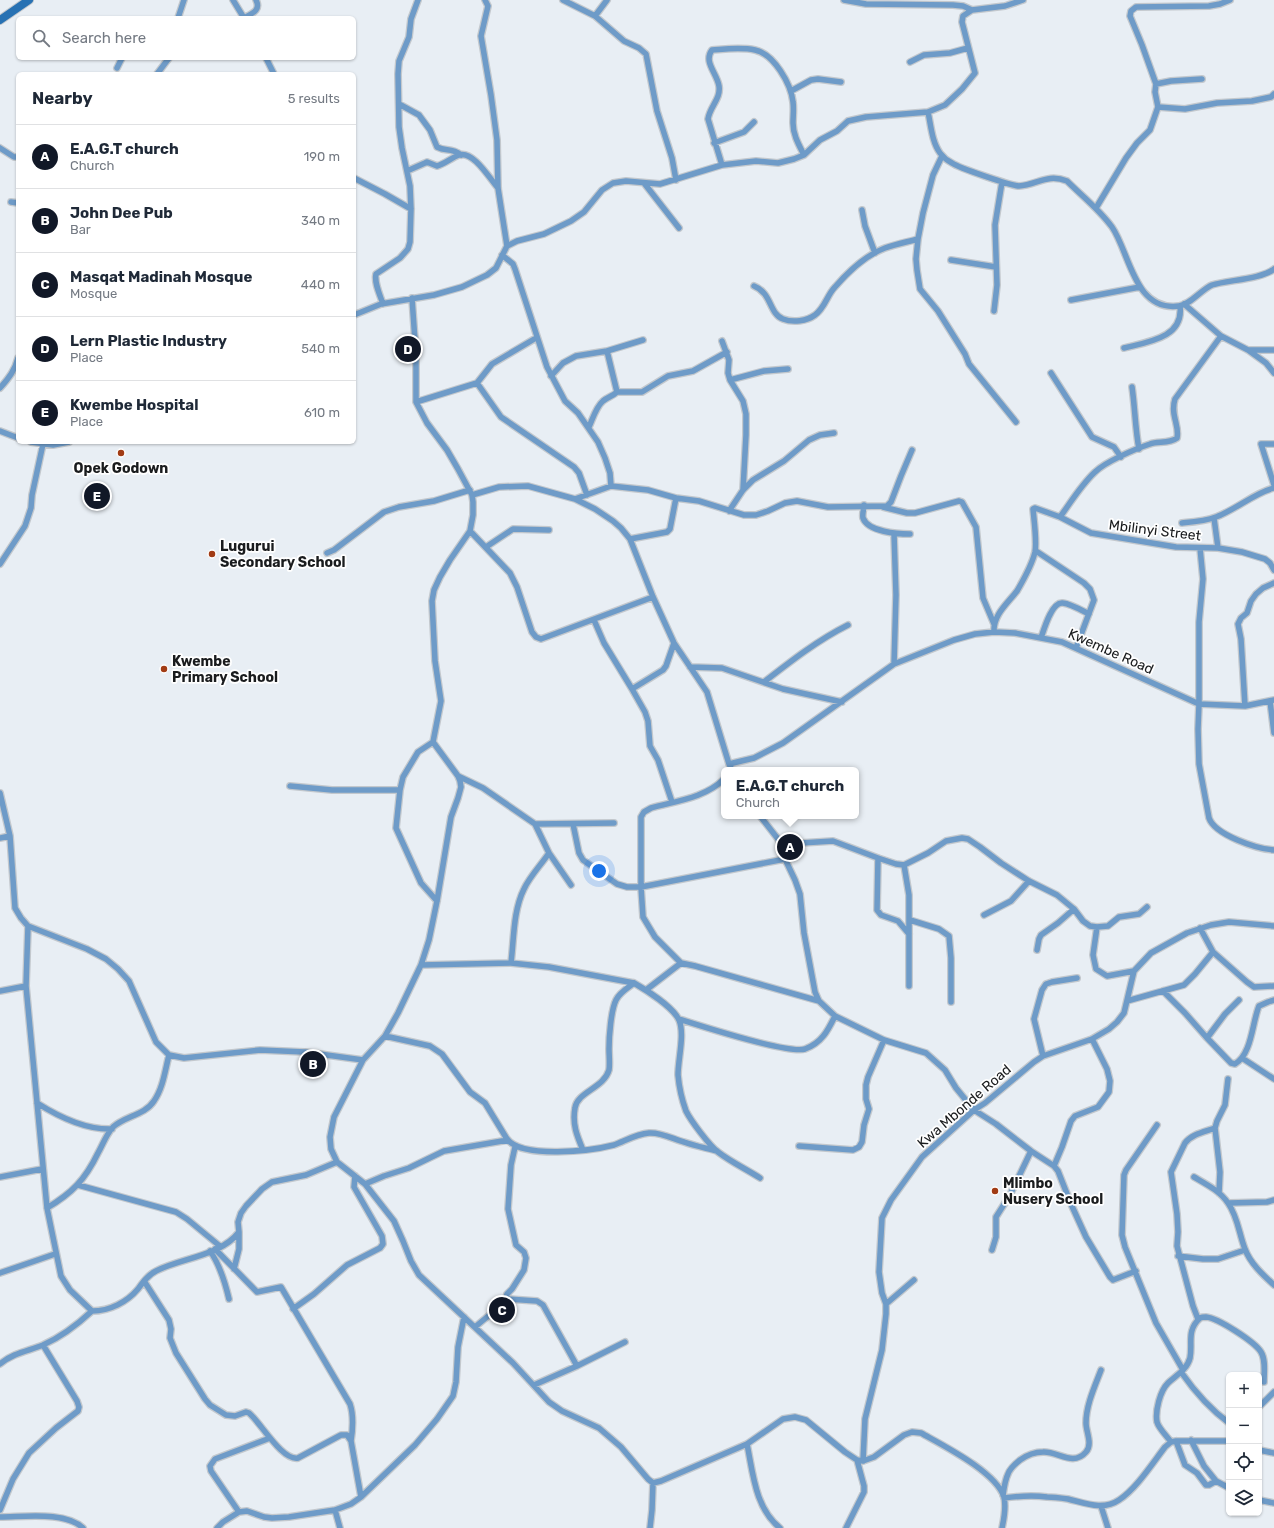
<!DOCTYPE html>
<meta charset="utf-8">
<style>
:root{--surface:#fff;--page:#f2f2f3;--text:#1f2937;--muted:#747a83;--line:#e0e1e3;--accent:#111827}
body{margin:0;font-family:Rubik,sans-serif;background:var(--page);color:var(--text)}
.controls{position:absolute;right:12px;bottom:12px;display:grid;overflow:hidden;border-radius:6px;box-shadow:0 1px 3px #0004}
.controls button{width:36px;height:36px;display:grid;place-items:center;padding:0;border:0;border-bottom:1px solid var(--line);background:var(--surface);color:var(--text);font:20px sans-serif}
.you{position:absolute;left:599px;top:871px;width:14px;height:14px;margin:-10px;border:3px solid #fff;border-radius:50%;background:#1a73e8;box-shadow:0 0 0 6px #1a73e833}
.badge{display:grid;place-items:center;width:26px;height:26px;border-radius:50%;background:var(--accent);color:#fff;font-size:13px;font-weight:700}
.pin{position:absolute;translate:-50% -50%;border:2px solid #fff;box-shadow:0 1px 4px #0006}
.popup{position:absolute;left:721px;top:767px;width:138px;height:52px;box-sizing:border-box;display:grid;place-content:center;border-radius:6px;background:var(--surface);filter:drop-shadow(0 1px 3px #0005);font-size:13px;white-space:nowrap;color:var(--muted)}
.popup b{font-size:15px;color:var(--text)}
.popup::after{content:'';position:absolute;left:50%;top:100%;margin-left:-8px;border:8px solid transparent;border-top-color:var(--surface)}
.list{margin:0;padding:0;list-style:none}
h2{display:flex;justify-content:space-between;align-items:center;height:52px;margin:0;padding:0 16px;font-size:17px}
h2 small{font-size:13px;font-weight:400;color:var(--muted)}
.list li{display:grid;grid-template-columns:26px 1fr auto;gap:12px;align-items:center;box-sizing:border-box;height:64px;padding:0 16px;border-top:1px solid var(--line)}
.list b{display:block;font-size:15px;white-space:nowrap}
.list p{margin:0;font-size:13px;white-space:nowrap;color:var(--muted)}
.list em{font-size:13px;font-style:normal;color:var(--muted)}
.icon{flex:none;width:22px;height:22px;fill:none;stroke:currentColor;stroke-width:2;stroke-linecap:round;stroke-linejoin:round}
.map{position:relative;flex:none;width:1274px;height:1528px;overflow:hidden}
.search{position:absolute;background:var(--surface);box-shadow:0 1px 3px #0004;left:16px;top:16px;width:340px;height:44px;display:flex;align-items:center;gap:10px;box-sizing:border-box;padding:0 14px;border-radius:6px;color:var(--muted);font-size:15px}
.panel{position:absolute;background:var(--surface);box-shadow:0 1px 3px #0004;left:16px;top:72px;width:340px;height:372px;border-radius:6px}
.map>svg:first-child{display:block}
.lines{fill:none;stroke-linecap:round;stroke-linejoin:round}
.street-casing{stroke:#c3c8cd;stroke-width:8}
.secondary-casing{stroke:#c3c8cd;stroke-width:10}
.street{stroke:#6e9bc8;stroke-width:5.5}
.secondary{stroke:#2771b3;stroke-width:8}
.poi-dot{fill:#a13b14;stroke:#fff;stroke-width:1.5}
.labels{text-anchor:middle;stroke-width:3.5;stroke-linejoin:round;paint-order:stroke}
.poi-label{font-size:14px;font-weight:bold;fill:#1a1c1e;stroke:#fff;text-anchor:start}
.street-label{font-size:14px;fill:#1a1c1e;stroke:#fff}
</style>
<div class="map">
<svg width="1274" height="1528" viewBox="0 0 1274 1528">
<rect width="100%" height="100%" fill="#e8eef4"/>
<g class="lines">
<g class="street-casing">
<path id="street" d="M233 0 244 18
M485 0 488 6 481 36 491 95 497 140 498 188 507 246
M563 0 595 16 624 41 639 48 646 54 657 111 672 158 676 180
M844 0 866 4 953 5 963 6 972 10
M595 16 607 0
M178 18 184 0
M244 18C253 13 261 10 256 0
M266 58 274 74
M910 62 924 55 950 53 968 48
M117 68 122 58
M157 74 169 58
M1156 84 1171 81 1202 79
M791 91 811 80 818 79 841 82
M399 104 419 115 430 130 437 147C446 152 451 147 461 155
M1158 107 1185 109 1217 103 1252 101 1271 97 1274 94
M928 112C931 126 932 142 940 153 943 157 948 161 952 163 959 168 1012 186 1019 186 1037 185 1047 173 1067 181 1082 196 1099 209 1112 227 1130 253 1134 312 1179 306 1190 305 1202 289 1212 285 1228 280 1262 279 1274 269
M714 143 744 132 754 122
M0 148 14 157H18
M942 156 933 175 923 213 918 239 916 259 917 270 920 289 938 311 965 354 969 364 1016 422
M722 165 708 119C710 106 721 99 719 86 717 73 703 62 712 50 726 49 741 47 755 50 774 54 791 84 793 102 794 109 793 116 793 123 793 135 799 145 804 155
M407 171 425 163 427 162 437 166C445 164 451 158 459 155 473 150 490 179 498 188
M354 178 385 194 411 209
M644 183 679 228
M11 202 18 203
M1096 208 1126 158 1137 143 1150 130 1158 107 1155 92 1156 84 1142 45 1130 16 1131 11 1136 7 1209 6 1220 4 1230 0
M862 210 865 226 875 253
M502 255 513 264 515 269 547 367 565 401 578 413 598 442 605 458 610 473 611 486
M951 260 996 267
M754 286C772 293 769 314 783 319 793 323 807 321 815 315 825 308 827 295 835 287 848 272 866 255 885 248 896 244 907 242 918 239
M412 298 416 355V402L427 423 447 450 458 469 472 495 473 502V515L470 531 450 560 440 577 434 590 432 601 435 661 441 701 433 742 458 776 460 781 461 787 458 798 451 817 437 901 429 940 421 965 398 1013 385 1036 363 1060 334 1117 330 1137 331 1149 337 1162 365 1184 394 1221 403 1241 411 1261 419 1275 513 1363 549 1402 562 1411 599 1428 621 1447 648 1479 653 1483 661 1481 747 1444 783 1419 795 1417 806 1420 845 1452 857 1460 863 1461 874 1457 904 1435 912 1432 921 1433C944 1446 996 1472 1004 1497 1006 1506 1004 1519 1002 1528
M1071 300 1140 287
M383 304C380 295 374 283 376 274L400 258 408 249 410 242 411 209 410 186 402 148 399 127 398 74 399 61 409 37 411 19 418 0
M1184 304 1221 336 1248 350 1266 363 1274 373
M994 311 997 285 995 225 1002 182
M354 315 381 304 434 295 462 287 487 275 496 268 507 246 517 241 544 234 571 221 584 212 602 190 613 183 626 181 660 184 722 165 756 161 778 163 794 159 804 155 820 140 837 131 848 121 866 117 928 112 945 105 962 89 975 73 962 22 963 16 972 10 1005 6 1023 0
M722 341 729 360 728 373 730 380 743 401 746 414V435L743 490
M1124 348C1147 342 1184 338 1180 306
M1248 350H1274
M1051 373 1092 437 1114 447 1121 457
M551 376 563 363 576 356 607 351 643 340
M730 380 764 371 788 369
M477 383 501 417 574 467 579 473 587 495
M1132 387C1135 407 1135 428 1139 449
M0 388C9 378 15 370 18 358
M617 392H642L668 376 693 371 727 352
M416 402 477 383 492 364 536 338
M589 427C593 418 596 407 603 401 608 397 613 396 617 392L607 351
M0 431 18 438
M31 442 53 445 69 442
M1274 444H1261L1274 485
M472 495 499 487 528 486 575 499 595 509 613 521 621 528 630 539 653 597 674 643 707 692 729 764 732 770
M575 499 611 486 648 490 676 498 699 501 744 515H756L768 511 785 503 797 501 828 507 887 506 891 502 901 476 912 450
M864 505C864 509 862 514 863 518 868 532 898 534 910 534
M883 507 907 513H915L959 501 962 502 976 527 983 598 994 624
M729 511 743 490 753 480 784 461 809 440 820 435 834 433
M1060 517C1071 502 1081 485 1095 472 1105 462 1135 449 1150 444 1158 441 1169 444 1177 438 1180 426 1170 415 1175 399L1221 336
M1214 518 1218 548
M1182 523C1193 522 1206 521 1216 517 1235 510 1256 492 1274 488
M470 531 510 573 517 587 532 632 536 637 541 639 653 597
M894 534 896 595 894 664
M630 539 667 532 670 529 676 498
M486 547 513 529 549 530
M1200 548 1203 579 1199 622V704L1198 729 1199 764 1209 818C1215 835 1257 849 1274 850
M1036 551 1084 583 1090 589 1094 600 1076 648
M327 553 334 550 384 512 399 507 434 501 470 490
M0 564 25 526 31 508 32 495 43 444
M594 620 604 643 632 689 645 712 648 721 650 746 658 760 672 802
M994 632C993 615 1007 604 1017 591 1024 579 1032 565 1035 552 1037 542 1034 520 1033 509L1035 508 1060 517 1091 533 1176 547 1218 548 1242 552 1265 559 1270 563 1274 570
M1041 638C1044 629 1052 601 1063 603 1071 604 1081 610 1089 614
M690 667 722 668 783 689 842 702
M764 682C791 661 818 640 848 625
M632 689 663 670 666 666 674 643
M1270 701 1274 733
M1245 706 1241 639 1238 624 1241 618 1247 613 1251 601 1256 594 1263 588 1274 583
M433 742 418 752 403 777 400 790 396 828 421 883 437 901
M729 764 754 758 783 743 894 664 954 640 975 634 994 632 1015 633 1062 642 1199 704 1245 706 1274 700
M458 776 483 788 535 824 549 853 571 885
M290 786 332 790H400
M0 793 10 836 15 908 21 918 28 926 87 949 106 959 118 969 129 981 156 1042 169 1055 184 1058 260 1050 305 1052 363 1060
M760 816 778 839 785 859 795 880 800 894 804 933 815 992 819 1001 835 1016 884 1040 926 1053 945 1070 956 1088 974 1110 996 1124 1031 1151 1054 1166 1058 1171 1071 1204 1086 1237 1110 1277 1113 1280 1136 1271
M535 824 614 823
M573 824 579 853 583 860 617 884 627 887H641L785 859
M0 838 10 836
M778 839 801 843 833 841 878 858 896 864 904 865 928 853 946 841 962 838 968 839 980 847 1001 863 1029 881 1057 895 1074 909 1083 921 1090 926 1097 927 1108 926 1119 917 1139 914 1147 907
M878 858 877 910 881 915 898 921 909 934
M904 865 909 895V986
M984 915 1011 901 1029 881
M910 920 939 929 949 936 951 958V1002
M28 926 26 986 47 1208 61 1276 70 1290 92 1311C110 1311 127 1302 138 1289 143 1282 148 1275 156 1271 181 1258 221 1256 239 1232L238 1222 241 1213 246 1206 262 1189 272 1182 306 1175 337 1162
M1097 927 1093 955 1096 969 1107 976 1134 971
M1200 928 1213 952 1247 982 1254 987 1274 986
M1037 950 1039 939 1041 935 1058 923 1074 909
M511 963C514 939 513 911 524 889 530 876 541 865 549 853
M681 963 655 937 643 917 641 887V817L644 812 651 808C676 801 705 798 724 779
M421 965 511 963 549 967 634 983C646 990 673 1007 679 1020 685 1034 678 1059 678 1075 679 1086 682 1100 686 1111 691 1121 709 1145 718 1152 731 1162 746 1169 760 1178
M646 990 681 963 695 966 819 1001
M0 991 26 986
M1163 991 1185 1013 1207 1038 1231 1063 1235 1064C1252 1054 1252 1023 1259 1006L1268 1002 1274 1000
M1127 1001 1184 985 1195 974 1213 952
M679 1019C701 1026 788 1054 805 1049 822 1043 828 1030 835 1016
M385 1036 430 1046 442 1054 470 1092 485 1103 507 1139C522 1159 591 1151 614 1145 625 1141 636 1134 649 1133 661 1132 673 1139 684 1142 695 1146 706 1148 717 1151
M1207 1038 1225 1014 1239 1000
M1043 1056 1034 1019 1042 990 1046 984 1052 982 1077 978
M1242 1058 1274 1079
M37 1103C59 1117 85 1130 112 1129
M1157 1125 1126 1170 1124 1175 1122 1235 1125 1247 1156 1323 1183 1370
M799 1146 853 1150 859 1147 862 1142 864 1125 869 1109 866 1099V1085L868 1077 884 1040
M583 1150C577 1136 572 1124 575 1108 577 1092 604 1088 609 1070 610 1064 609 1055 609 1049 609 1037 611 1010 616 1000 620 992 628 988 634 983
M1054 1166 1062 1147 1071 1121 1075 1116 1098 1107 1109 1092 1110 1081 1107 1069 1092 1039
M0 1177 42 1169
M1194 1177C1206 1184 1220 1191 1228 1203 1238 1217 1239 1234 1245 1249 1250 1263 1263 1275 1274 1285
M365 1184 384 1176 409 1168 444 1151 508 1140
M78 1185 176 1212 187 1219 221 1247
M1219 1193 1220 1172 1215 1128 1217 1121 1225 1105 1228 1079
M1229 1203 1267 1202 1274 1200
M47 1208C72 1193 85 1180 98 1153 103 1144 106 1135 113 1127 125 1116 145 1115 154 1101 163 1088 165 1071 169 1055
M215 1249 257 1292 281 1287 350 1404C354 1416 353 1428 351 1441
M992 1250 996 1237V1217L1010 1195 1031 1151
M210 1251C220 1265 225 1282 229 1299
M1178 1256 1203 1259H1218L1245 1250
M234 1269 239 1249V1232
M0 1273 55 1254
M144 1281 169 1320 171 1329 170 1338 176 1353 205 1399 210 1405 226 1415 235 1416 246 1412 249 1413C261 1423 282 1461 298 1458L341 1435H347L351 1441 361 1497
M507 1299 537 1301 543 1305 577 1366
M886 1304 914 1280
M293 1309 314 1294 347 1265 380 1248 383 1244 382 1236 354 1187 355 1176
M1198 1319 1193 1306 1177 1246 1178 1232 1177 1214 1171 1172 1185 1143C1192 1134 1204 1132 1215 1128
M475 1327 505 1302 507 1294 512 1289 524 1270 526 1258 524 1252 516 1245 508 1209 511 1165 515 1147
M0 1364C13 1353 28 1351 43 1345 61 1337 78 1324 92 1311
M1181 1372C1195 1392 1210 1409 1229 1423
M534 1385 577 1366 625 1342
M1259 1407 1274 1392
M1191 1440 1204 1466 1216 1481 1229 1488
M1176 1441 1185 1465 1197 1473 1206 1485H1209L1216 1481
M1171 1442C1167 1436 1159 1429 1157 1422 1155 1411 1160 1391 1168 1383 1175 1376 1187 1370 1190 1358 1193 1343 1186 1331 1200 1318 1202 1317 1204 1317 1206 1317 1218 1318 1255 1342 1261 1352 1266 1360 1264 1373 1264 1382
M747 1444C753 1473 755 1508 780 1528
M1259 1450 1274 1453
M863 1461 865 1419 882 1350 886 1314V1304L882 1293 879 1272 882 1218 891 1200 922 1157 974 1110 985 1103 1034 1062 1043 1056 1092 1039 1109 1029 1117 1022 1124 1013 1134 971 1151 953 1187 933 1211 925 1229 922 1274 926
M1003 1495C1004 1488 1005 1480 1008 1474 1010 1468 1015 1464 1020 1460 1027 1455 1034 1452 1043 1452 1058 1451 1073 1467 1086 1452 1093 1444 1086 1432 1086 1423 1086 1405 1095 1386 1101 1370
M1004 1498C1019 1496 1032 1495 1047 1497 1054 1497 1061 1498 1068 1499 1085 1503 1103 1511 1119 1500 1136 1489 1152 1464 1165 1447L1171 1442 1176 1441H1229
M1259 1500 1274 1503
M1101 1506 1108 1528
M0 1510 13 1479 29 1453 56 1428 78 1411 79 1407 77 1401 43 1345
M335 1510 340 1528
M239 1512 211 1471 210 1466 215 1459 270 1438
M0 1517C24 1517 65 1511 83 1528
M217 1528 223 1522 239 1512 247 1511 264 1517 272 1518 289 1517 335 1510 351 1504 361 1497 415 1445 437 1419 453 1396 456 1382 458 1347 464 1317
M650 1528 652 1510 653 1483
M846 1528 864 1492V1486L857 1460"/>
</g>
<g class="secondary-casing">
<path id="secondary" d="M0 20 29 0"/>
</g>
<use href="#street" class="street"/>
<use href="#secondary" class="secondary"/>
</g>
<g class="poi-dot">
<circle cx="121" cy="453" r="4"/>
<circle cx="212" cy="554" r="4"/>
<circle cx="164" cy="669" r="4"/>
<circle cx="995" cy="1191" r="4"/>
</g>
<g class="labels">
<g class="poi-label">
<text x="121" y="473" text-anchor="middle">Opek Godown</text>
<text x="220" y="551">Lugurui<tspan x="220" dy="16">Secondary School</tspan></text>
<text x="172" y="666">Kwembe<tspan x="172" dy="16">Primary School</tspan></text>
<text x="1003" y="1188">Mlimbo<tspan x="1003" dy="16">Nusery School</tspan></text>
</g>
<g class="street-label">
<text transform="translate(1155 530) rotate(7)" y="5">Mbilinyi Street</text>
<text transform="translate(1111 651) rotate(24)" y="5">Kwembe Road</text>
<text transform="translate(964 1106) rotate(-41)" y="5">Kwa Mbonde Road</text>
</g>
</g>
</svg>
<div class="controls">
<button>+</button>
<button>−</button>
<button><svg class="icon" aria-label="locate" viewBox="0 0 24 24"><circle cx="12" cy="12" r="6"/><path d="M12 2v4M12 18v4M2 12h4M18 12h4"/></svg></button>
<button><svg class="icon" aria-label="layers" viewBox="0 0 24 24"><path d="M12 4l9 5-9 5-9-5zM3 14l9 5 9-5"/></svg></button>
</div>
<div class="you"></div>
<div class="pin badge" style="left:790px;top:847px">A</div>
<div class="popup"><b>E.A.G.T church</b>Church</div>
<div class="pin badge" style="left:313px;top:1064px">B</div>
<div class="pin badge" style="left:502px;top:1310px">C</div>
<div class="pin badge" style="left:408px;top:349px">D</div>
<div class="pin badge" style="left:97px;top:496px">E</div>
<div class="search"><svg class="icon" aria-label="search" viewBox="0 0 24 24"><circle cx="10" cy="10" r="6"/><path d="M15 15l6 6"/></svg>Search here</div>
<section class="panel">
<h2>Nearby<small>5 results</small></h2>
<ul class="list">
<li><span class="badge">A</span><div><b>E.A.G.T church</b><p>Church</p></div><em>190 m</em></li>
<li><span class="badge">B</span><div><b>John Dee Pub</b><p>Bar</p></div><em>340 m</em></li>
<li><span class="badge">C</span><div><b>Masqat Madinah Mosque</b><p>Mosque</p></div><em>440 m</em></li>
<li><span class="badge">D</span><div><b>Lern Plastic Industry</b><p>Place</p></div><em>540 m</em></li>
<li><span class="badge">E</span><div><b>Kwembe Hospital</b><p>Place</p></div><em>610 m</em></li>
</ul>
</section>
</div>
